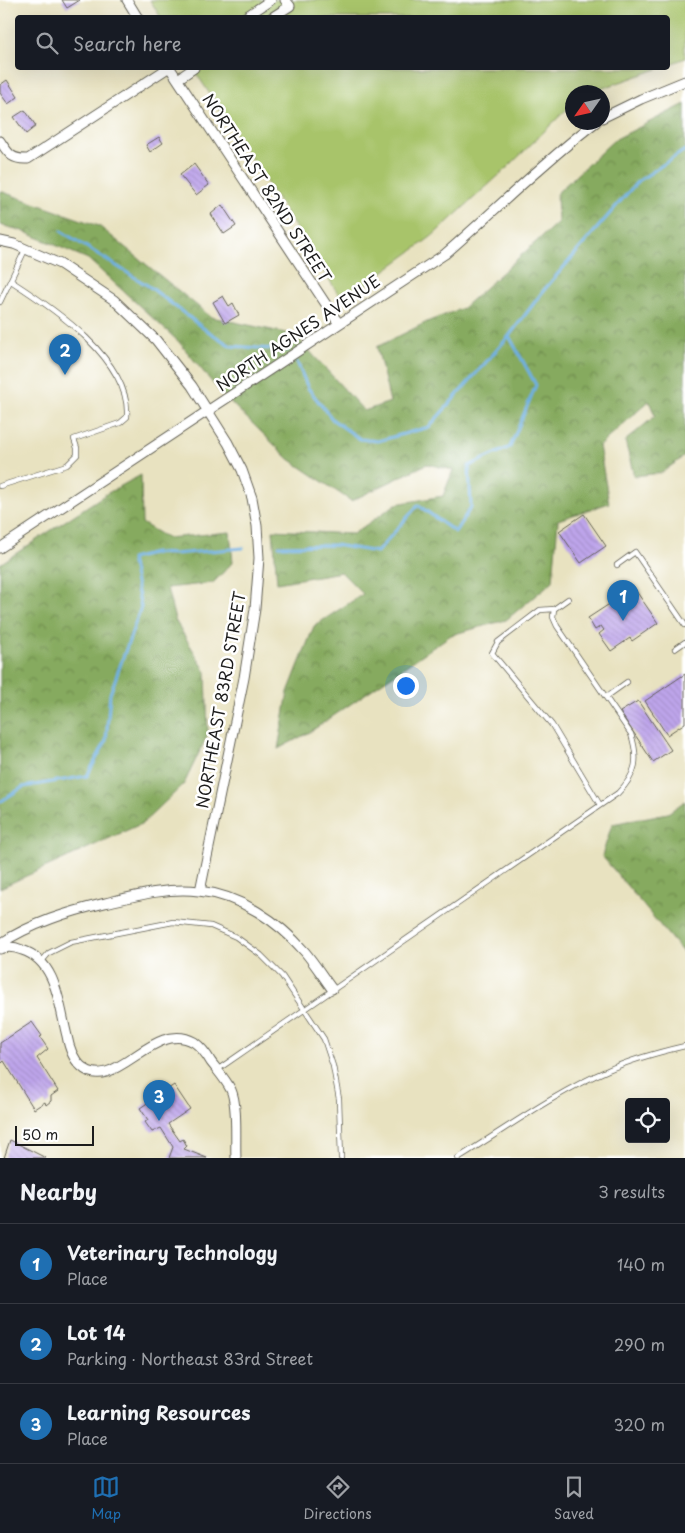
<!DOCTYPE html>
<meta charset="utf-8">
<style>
:root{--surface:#171b24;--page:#20242c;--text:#f1f3f6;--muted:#9ea1a6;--line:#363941;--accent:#1f6fb2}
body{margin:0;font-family:"Playpen Sans",sans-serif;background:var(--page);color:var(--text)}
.controls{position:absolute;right:15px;bottom:15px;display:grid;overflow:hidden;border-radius:5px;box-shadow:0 5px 20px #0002}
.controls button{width:45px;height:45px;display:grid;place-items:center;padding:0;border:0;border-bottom:1px solid var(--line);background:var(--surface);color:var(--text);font:25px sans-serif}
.compass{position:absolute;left:565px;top:85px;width:45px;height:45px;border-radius:50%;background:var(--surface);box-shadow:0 5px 20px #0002;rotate:236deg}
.scale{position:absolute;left:15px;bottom:12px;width:79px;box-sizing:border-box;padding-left:5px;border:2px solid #1c1c1c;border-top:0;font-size:14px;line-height:18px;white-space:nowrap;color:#1c1c1c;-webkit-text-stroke:4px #fff;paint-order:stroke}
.you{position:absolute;left:405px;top:685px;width:18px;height:18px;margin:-12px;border:4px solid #fff;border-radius:50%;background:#1a73e8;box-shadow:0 0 0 8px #1a73e833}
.badge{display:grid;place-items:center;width:32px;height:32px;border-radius:50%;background:var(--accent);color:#fff;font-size:16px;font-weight:700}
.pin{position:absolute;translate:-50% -41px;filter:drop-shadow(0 1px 2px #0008)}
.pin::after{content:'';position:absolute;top:26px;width:18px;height:15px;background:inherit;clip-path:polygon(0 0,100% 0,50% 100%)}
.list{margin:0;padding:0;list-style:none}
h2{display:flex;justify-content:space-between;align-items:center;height:65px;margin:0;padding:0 20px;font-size:21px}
h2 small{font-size:16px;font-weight:400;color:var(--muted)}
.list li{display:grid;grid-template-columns:32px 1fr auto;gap:15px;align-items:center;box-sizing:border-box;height:80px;padding:0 20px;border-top:1px solid var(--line)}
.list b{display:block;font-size:19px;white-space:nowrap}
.list p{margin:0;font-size:16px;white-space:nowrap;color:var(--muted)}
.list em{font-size:16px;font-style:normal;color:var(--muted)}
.icon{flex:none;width:28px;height:28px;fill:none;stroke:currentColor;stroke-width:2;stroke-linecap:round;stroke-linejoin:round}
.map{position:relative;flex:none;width:685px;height:1158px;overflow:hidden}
.search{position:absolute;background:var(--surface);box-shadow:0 5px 20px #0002;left:15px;right:15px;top:15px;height:55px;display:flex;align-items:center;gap:12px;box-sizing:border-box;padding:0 18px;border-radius:5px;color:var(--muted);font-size:19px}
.sheet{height:305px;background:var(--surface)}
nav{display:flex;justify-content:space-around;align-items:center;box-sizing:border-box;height:70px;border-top:1px solid var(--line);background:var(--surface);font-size:14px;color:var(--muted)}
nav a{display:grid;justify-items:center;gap:2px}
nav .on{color:var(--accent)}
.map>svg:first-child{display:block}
.grass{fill:#a8c46a;stroke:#627043}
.forest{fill:url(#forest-crowns);stroke:#51633d}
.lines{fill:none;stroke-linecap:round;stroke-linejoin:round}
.stream{stroke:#6eb0e3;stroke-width:3}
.building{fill:url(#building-back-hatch)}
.lane-casing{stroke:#636155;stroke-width:6}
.street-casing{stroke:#636155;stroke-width:11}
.lane{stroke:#fff;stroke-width:4.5}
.street{stroke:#fff;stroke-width:9}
.labels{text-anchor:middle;stroke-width:5;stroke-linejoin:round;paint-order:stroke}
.street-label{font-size:16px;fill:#1c1c1c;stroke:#fff}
</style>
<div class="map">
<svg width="685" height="1158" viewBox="0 0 685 1158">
<defs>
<pattern id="forest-crowns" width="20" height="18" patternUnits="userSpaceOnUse" patternTransform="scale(1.25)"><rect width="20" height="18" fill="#86aa5e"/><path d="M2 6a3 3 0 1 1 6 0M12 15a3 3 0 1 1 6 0" fill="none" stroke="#6d8a4d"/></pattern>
<pattern id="building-back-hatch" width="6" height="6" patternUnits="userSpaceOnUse" patternTransform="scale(1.25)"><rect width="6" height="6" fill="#bea5eb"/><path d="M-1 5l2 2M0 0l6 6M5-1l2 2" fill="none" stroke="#a38dc9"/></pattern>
</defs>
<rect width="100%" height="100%" fill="#fff"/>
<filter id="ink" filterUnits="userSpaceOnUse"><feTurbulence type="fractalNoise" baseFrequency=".02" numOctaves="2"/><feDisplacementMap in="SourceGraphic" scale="10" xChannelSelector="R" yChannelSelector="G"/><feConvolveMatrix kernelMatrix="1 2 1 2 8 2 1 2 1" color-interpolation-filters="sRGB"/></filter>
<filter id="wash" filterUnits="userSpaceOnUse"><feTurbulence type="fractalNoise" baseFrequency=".0096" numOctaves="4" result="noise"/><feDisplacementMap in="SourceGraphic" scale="20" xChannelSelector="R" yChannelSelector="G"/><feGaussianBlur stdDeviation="1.12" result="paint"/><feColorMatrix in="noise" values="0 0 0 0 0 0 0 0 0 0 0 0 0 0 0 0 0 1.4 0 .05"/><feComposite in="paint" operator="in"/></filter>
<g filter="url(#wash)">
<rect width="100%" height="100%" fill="#e8e2c0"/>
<path class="grass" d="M150 0H685V58L668 65V18H161Z
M193 68H660L592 92H572V104L507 168 431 237 343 301Z"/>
<path class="forest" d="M685 104V456L661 473 634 476 625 441 655 416 649 401 599 446 609 503 558 520 553 581 506 620 451 635 310 732 278 749 288 692 314 626 363 594 341 572 277 583 273 530 353 534 396 504 443 496 453 470 427 464 351 501 289 459 220 392 179 342 88 259 20 230 0 225V191L99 226 211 317 295 335 364 411 390 402 377 347 429 321 463 308 558 222 557 193 614 140Z
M141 475 142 523 167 538 230 532 233 562 213 583 167 588 175 620 206 672 208 734 184 784 143 823 0 888V564L106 494Z
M685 801V955L602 856 612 824 668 813Z"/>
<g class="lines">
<path class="stream" d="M61 231 150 287 203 328 231 346 288 350
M297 362 308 388 333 420 360 439 378 441 429 427 509 336
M279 546 335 545 377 552 418 505 455 532 471 507 469 466 510 447 536 385 509 336 544 290 637 182 685 150
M0 802 23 787 87 776 106 741 110 694 141 607 131 559 155 553 174 554 243 548"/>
</g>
<g id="blocks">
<path class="building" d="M62 0H80L67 8Z
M7 80 18 97 8 104 0 93V85Z
M25 110 36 126 26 134 14 117Z
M159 137 163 143 150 152 146 145Z
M194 164 209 185 196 195 180 175Z
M222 205 236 226 224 234 211 214Z
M223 296 229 306 233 303 239 315 225 323 213 302Z
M584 514 606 546 581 563 559 531Z
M634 588 658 623 632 641 630 638 611 651 599 634 604 630 601 626 595 630 588 618Z
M685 674V723L667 735 645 701Z
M638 701 671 750 653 762 620 712Z
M32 1022 42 1036 40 1037 48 1049 37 1058 58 1091 51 1096V1101L46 1105 45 1102 34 1109 4 1061 2 1063 0 1060V1043Z
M174 1085 190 1109 168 1124 180 1141 183 1139 187 1146 184 1149 207 1158H169L173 1147 161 1128 152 1132 145 1122 148 1120 140 1108Z
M10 1140 46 1158H4Z"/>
</g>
</g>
<g filter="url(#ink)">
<use href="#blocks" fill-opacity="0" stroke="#636155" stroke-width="1"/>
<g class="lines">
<g class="lane-casing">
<path id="lane" d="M0 302 25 250
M0 486 67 465 77 455V448L74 439 120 423 127 417C131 360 53 308 11 281
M617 565 635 552 685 625
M554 609 540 610 498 642 492 653 552 725 600 805
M675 649 685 642
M606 697 627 682
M42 961 49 953 71 942 173 922 211 926 236 937 261 955 282 976 324 1039 333 1066 339 1099 341 1158
M217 1070 618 793C637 774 639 759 631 734L557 626 553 617 554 609 568 599
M458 1158C507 1128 555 1093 608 1070 633 1059 659 1052 685 1046"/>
</g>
<g class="street-casing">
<path id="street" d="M127 0 138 18
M244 18 271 0
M271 18 290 6 285 0
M170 68 339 324
M178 79 194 68
M602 118 641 99 685 81
M0 141C8 153 11 160 28 159L168 68
M0 241 14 244 60 264 114 300 156 340 192 386 228 443 242 470 252 498 257 526 259 558 255 609 244 678 200 891
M0 548 445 254C496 210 542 163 596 122
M0 944C32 923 68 912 105 903 135 896 168 887 199 891 240 895 279 922 305 952 315 964 323 977 332 989
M0 949C7 946 15 947 22 950 57 961 59 1005 67 1036 69 1047 72 1058 81 1066 113 1097 153 1018 194 1042 201 1047 207 1055 211 1062 218 1071 226 1080 231 1090 238 1105 235 1141 236 1158"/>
</g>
<use href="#lane" class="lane"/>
<use href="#street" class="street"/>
</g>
</g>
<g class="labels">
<g class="street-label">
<text transform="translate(267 188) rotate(57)" y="6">NORTHEAST 82ND STREET</text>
<text transform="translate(298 333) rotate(-34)" y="6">NORTH AGNES AVENUE</text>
<text transform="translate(221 700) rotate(-80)" y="6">NORTHEAST 83RD STREET</text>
</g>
</g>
</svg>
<div class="controls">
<button><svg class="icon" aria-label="locate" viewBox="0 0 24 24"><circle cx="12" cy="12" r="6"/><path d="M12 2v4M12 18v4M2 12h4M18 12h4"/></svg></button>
</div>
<svg class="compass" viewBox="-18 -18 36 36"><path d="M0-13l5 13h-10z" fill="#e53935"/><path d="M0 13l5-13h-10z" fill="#9ea1a6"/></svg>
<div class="scale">50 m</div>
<div class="you"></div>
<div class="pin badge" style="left:623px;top:621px">1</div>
<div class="pin badge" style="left:65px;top:375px">2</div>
<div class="pin badge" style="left:159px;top:1121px">3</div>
<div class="search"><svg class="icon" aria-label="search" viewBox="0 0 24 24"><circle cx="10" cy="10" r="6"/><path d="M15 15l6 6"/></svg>Search here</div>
</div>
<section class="sheet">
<h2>Nearby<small>3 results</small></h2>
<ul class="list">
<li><span class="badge">1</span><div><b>Veterinary Technology</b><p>Place</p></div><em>140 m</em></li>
<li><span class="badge">2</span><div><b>Lot 14</b><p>Parking · Northeast 83rd Street</p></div><em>290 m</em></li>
<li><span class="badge">3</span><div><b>Learning Resources</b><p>Place</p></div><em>320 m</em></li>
</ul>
</section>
<nav>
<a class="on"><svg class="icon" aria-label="map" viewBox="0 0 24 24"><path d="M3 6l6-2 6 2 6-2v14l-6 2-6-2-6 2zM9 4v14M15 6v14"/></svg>Map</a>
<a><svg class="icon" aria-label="directions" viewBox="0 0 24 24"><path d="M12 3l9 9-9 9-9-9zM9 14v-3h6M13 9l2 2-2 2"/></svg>Directions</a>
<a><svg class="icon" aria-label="saved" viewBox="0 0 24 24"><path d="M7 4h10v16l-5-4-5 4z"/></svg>Saved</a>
</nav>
